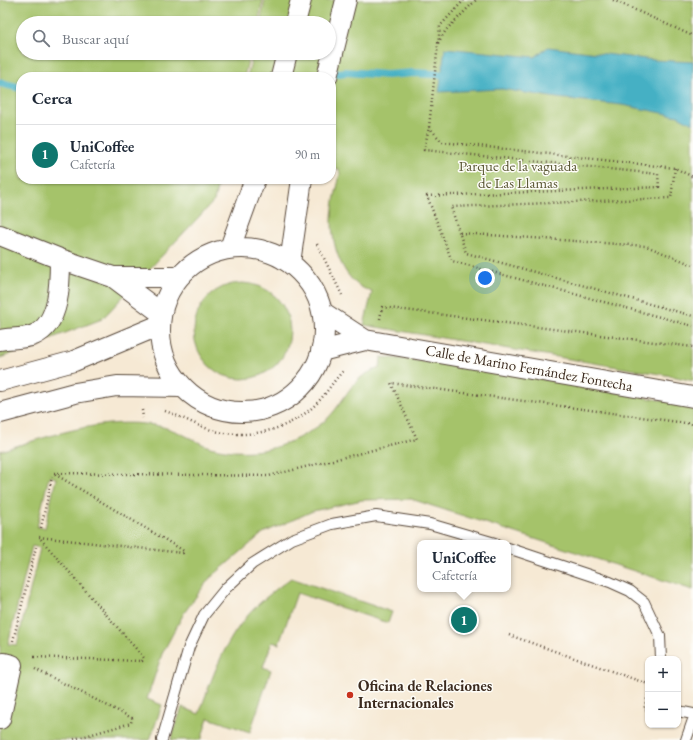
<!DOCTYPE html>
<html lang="es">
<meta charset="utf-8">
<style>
:root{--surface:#fff;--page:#f2f2f3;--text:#1f2937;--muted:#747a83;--line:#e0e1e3;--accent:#0f766e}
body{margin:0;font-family:"EB Garamond",serif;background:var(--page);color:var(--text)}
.controls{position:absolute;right:12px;bottom:12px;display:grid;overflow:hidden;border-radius:8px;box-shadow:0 1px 3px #0004}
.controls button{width:36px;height:36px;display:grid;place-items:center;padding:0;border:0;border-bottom:1px solid var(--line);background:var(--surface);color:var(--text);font:20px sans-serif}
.you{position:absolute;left:485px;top:278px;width:14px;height:14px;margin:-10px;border:3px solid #fff;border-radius:50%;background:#1a73e8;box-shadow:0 0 0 6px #1a73e833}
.badge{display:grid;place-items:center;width:26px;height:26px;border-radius:50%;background:var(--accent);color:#fff;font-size:13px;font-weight:700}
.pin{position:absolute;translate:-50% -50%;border:2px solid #fff;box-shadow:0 1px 4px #0006}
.popup{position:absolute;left:417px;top:540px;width:94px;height:52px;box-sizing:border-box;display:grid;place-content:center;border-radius:8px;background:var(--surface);filter:drop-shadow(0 1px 3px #0005);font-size:13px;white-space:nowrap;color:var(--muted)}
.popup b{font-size:15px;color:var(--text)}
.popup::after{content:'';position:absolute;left:50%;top:100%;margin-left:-8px;border:8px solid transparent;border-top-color:var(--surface)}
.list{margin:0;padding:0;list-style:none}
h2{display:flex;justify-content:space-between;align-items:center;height:52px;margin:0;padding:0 16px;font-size:17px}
h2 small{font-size:13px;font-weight:400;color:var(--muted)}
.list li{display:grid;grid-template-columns:26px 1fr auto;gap:12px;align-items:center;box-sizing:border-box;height:60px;padding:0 16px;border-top:1px solid var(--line)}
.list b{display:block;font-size:15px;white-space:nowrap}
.list p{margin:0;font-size:13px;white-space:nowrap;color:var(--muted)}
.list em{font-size:13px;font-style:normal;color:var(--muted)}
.icon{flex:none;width:22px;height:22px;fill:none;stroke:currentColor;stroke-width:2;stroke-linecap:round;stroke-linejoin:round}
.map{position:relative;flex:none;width:693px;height:740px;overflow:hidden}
.search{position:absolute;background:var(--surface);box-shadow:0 1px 3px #0004;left:16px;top:16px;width:320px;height:44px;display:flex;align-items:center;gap:10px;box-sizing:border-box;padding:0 14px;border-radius:22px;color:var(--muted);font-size:15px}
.panel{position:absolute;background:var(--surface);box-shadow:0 1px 3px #0004;left:16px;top:72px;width:320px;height:112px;border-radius:16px}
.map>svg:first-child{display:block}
.green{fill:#a5c36b;stroke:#707644;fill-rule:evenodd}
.water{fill:#45b0c4;stroke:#406d71}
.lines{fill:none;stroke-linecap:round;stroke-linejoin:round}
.stream{stroke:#45b0c4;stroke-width:8}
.lane-casing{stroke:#574739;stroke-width:12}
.street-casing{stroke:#574739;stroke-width:22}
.path{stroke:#574739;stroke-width:2.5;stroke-dasharray:1 3;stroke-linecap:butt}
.lane{stroke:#fff;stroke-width:10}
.street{stroke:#fff;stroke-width:20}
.poi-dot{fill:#c8321e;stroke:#fdfcf7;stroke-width:1.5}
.labels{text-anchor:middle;stroke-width:3;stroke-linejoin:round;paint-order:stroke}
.park-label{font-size:15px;fill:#5b5835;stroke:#fdfcf7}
.street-label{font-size:15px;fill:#3b2a1e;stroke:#fdfcf7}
.poi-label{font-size:15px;font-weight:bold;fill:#3b2a1e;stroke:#fdfcf7;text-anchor:start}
</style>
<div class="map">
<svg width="693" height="740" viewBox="0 0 693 740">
<rect width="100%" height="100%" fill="#fdfcf7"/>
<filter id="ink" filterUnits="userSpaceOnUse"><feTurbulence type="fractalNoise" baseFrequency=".025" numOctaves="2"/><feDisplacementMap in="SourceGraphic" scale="8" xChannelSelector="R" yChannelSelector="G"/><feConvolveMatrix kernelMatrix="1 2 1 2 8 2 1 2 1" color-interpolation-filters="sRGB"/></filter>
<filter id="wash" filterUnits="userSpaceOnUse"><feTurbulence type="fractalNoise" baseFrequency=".012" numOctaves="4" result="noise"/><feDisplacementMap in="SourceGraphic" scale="16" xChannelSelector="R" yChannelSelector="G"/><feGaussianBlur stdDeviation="0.9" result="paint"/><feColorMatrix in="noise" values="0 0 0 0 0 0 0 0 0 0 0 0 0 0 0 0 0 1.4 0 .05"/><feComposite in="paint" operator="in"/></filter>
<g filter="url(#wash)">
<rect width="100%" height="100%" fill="#f6e9d4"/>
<path class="green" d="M0 0H263L258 23H23V53H250L244 77H21V179H219L214 201 102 319 0 358Z
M265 0H693V381L672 376 364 325 372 292C367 290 362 288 358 285 337 269 329 233 333 208 334 197 338 186 340 174L339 169 331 168V77H247L253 53H329V23H260Z
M194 331a48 48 0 1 1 96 0a48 48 0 1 1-96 0Z
M381 357C486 366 590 388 693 406V590L411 499 362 500 313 511 263 533 209 579 184 613 162 654 147 699 162 705 150 740H0V451C47 437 95 419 145 424 160 425 175 430 188 437 195 440 203 445 210 447 232 453 258 453 279 446 296 440 316 430 329 417 348 397 351 376 380 368ZM49 476 56 478 45 528 37 527ZM32 546 40 548 17 645 8 644Z
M291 578 392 612 388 623 297 593 279 644 272 642 263 667 271 670 250 732 208 718 201 740H171L182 707 199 714C210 684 220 652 240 625 254 606 272 592 291 578Z"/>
<path class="water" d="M548 47 654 60 693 62V124L678 116 622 105 557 98 502 89 439 92 445 48 535 57Z"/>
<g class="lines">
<path class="stream" d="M309 77 346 72 387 75 414 73 451 75
M0 83 21 88"/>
</g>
</g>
<g filter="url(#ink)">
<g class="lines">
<g class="lane-casing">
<path id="lane" d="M508 548 610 582 630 591 644 602 660 636 661 659
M678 711 693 714
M162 740 189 647 204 615 226 588 252 564 292 539 332 524 376 516 430 524 495 543
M686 740 693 720"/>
</g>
<g class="street-casing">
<path id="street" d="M295 23 301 0
M281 77 287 53
M327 77 346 0
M0 235 60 259 113 277 161 313
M230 248 255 179
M160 330a82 82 0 1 1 164 0a82 82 0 1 1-164 0Z
M290 263 302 179
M113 277H179
M322 312 365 340
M0 340C10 338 24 339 34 335 60 324 60 282 60 259
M321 351 365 340 693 397
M0 381 74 361 160 325
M0 413 75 393 117 386 183 387
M0 679 4 663 12 665 0 719"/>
</g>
<path class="path" d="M464 0 440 26 429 127 424 150 658 174 659 187 427 196 452 261 693 326
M613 0 693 36
M438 43 446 30 476 0
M429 127 442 142 675 168 693 177
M675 168 671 198 451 207 466 253 693 316
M460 233 646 246 693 265
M317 244 342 295
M380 319 382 307 693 347
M142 410 143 418
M165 411C183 417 200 428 219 432 255 439 294 428 319 401 328 391 334 380 344 370
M54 473 269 476 417 439 391 383 693 424
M41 528 52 477
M509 635 648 684
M13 641 36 547
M34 657 142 661 144 658 39 537 183 553 184 551 53 473
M35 669 132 718 131 723 71 740
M648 695 644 709 648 710"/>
<use href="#lane" class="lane"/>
<use href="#street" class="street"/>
</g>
</g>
<circle class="poi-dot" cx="350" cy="695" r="4"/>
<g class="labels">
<g class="park-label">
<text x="518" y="171">Parque de la vaguada<tspan x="518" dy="17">de Las Llamas</tspan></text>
</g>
<g class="street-label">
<text transform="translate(529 368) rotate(10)" y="5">Calle de Marino Fernández Fontecha</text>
</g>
<g class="poi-label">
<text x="358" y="691">Oficina de Relaciones<tspan x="358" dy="17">Internacionales</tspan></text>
</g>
</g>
</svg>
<div class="controls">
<button>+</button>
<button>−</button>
</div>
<div class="you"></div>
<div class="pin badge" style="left:464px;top:620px">1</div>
<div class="popup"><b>UniCoffee</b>Cafetería</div>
<div class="search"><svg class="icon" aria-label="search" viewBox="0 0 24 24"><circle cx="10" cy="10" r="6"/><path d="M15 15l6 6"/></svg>Buscar aquí</div>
<section class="panel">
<h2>Cerca<small></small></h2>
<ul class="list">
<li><span class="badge">1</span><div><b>UniCoffee</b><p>Cafetería</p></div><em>90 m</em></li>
</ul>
</section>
</div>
